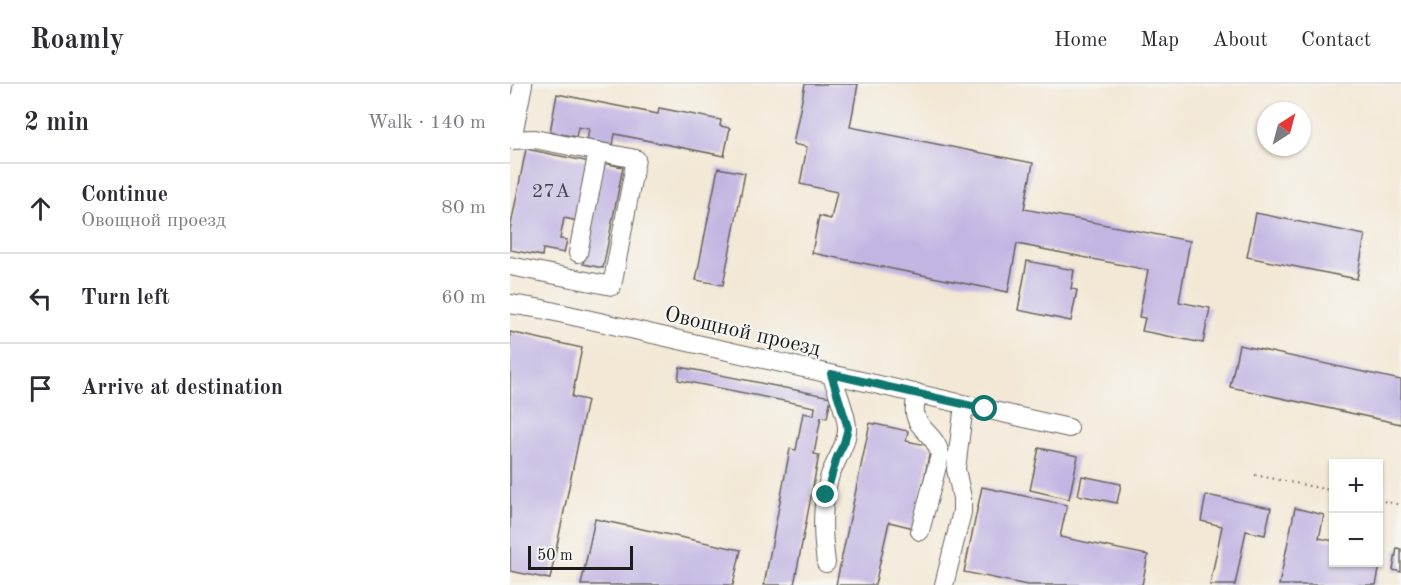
<!DOCTYPE html>
<meta charset="utf-8">
<style>
:root{--surface:#fff;--page:#f7f7f7;--text:#2b2b33;--muted:#7c7c81;--line:#e1e1e2}
body{margin:0;font-family:"Old Standard TT",serif;background:var(--page);color:var(--text)}
.controls{position:absolute;right:18px;bottom:18px;display:grid;overflow:hidden;border-radius:0px;box-shadow:0 2px 4px #0004}
.controls button{width:54px;height:54px;display:grid;place-items:center;padding:0;border:0;border-bottom:2px solid var(--line);background:var(--surface);color:var(--text);font:30px sans-serif}
.compass{position:absolute;left:747px;top:18px;width:54px;height:54px;border-radius:50%;background:var(--surface);box-shadow:0 2px 4px #0004;rotate:36deg}
.scale{position:absolute;left:18px;bottom:15px;width:105px;box-sizing:border-box;padding-left:6px;border:3px solid #1c1c1c;border-top:0;font-size:16px;line-height:21px;white-space:nowrap;color:#1c1c1c;-webkit-text-stroke:4px #f6f6f2;paint-order:stroke}
.stop{position:absolute;width:18px;height:18px;margin:-14px;border:4px solid #0f766e;border-radius:50%;background:#fff}
.stop.end{background:#0f766e;border-color:#fff;box-shadow:0 2px 6px #0008}
.list{margin:0;padding:0;list-style:none}
h2{display:flex;justify-content:space-between;align-items:center;height:78px;margin:0;padding:0 24px;font-size:26px}
h2 small{font-size:20px;font-weight:400;color:var(--muted)}
.list li{display:grid;grid-template-columns:39px 1fr auto;gap:18px;align-items:center;box-sizing:border-box;height:90px;padding:0 24px;border-top:2px solid var(--line)}
.list b{display:block;font-size:22px;white-space:nowrap}
.list p{margin:0;font-size:20px;white-space:nowrap;color:var(--muted)}
.list em{font-size:20px;font-style:normal;color:var(--muted)}
.icon{flex:none;width:33px;height:33px;fill:none;stroke:currentColor;stroke-width:2;stroke-linecap:round;stroke-linejoin:round}
.map{position:relative;flex:none;width:891px;height:501px;overflow:hidden}
header{display:flex;align-items:center;gap:36px;box-sizing:border-box;height:84px;padding:0 30px;background:var(--surface);border-bottom:2px solid var(--line)}
header strong{font-size:28px}
nav{display:flex;gap:33px;margin-inline-start:auto;font-size:21px}
main{display:flex}
aside{flex:1;background:var(--surface)}
.map>svg:first-child{display:block}
.building{fill:#c3b5e2}
.lines{fill:none;stroke-linecap:round;stroke-linejoin:round}
.minor-casing{stroke:#67635d;stroke-width:20}
.path{stroke:#67635d;stroke-width:2;stroke-dasharray:1.5 4.5;stroke-linecap:butt}
.minor{stroke:#fff;stroke-width:18}
.route{stroke:#0f766e;stroke-width:8}
.labels{text-anchor:middle;stroke-width:4.5;stroke-linejoin:round;paint-order:stroke}
.number-label{font-size:20px;fill:#46424e}
.street-label{font-size:22px;fill:#1c1c1c;stroke:#f6f6f2}
</style>
<header>
<strong>Roamly</strong>
<nav><a>Home</a><a>Map</a><a>About</a><a>Contact</a></nav>
</header>
<main>
<aside>
<h2>2 min<small>Walk · 140 m</small></h2>
<ul class="list">
<li><svg class="icon" aria-label="ahead" viewBox="0 0 24 24"><path d="M12 20V5M6 11l6-6 6 6"/></svg><div><b>Continue</b><p>Овощной проезд</p></div><em>80 m</em></li>
<li><svg class="icon" aria-label="left" viewBox="0 0 24 24"><path d="M17 20v-9H6M10 6l-5 5 5 5"/></svg><div><b>Turn left</b></div><em>60 m</em></li>
<li><svg class="icon" aria-label="arrive" viewBox="0 0 24 24"><path d="M6 21V4h12l-3 4 3 4H6"/></svg><div><b>Arrive at destination</b></div></li>
</ul>
</aside>
<div class="map">
<svg width="891" height="501" viewBox="0 0 891 501">
<rect width="100%" height="100%" fill="#f6f6f2"/>
<filter id="ink" filterUnits="userSpaceOnUse"><feTurbulence type="fractalNoise" baseFrequency=".0167" numOctaves="2"/><feDisplacementMap in="SourceGraphic" scale="12" xChannelSelector="R" yChannelSelector="G"/><feConvolveMatrix kernelMatrix="1 2 1 2 8 2 1 2 1" color-interpolation-filters="sRGB"/></filter>
<filter id="wash" filterUnits="userSpaceOnUse"><feTurbulence type="fractalNoise" baseFrequency=".008" numOctaves="4" result="noise"/><feDisplacementMap in="SourceGraphic" scale="24" xChannelSelector="R" yChannelSelector="G"/><feGaussianBlur stdDeviation="1.35" result="paint"/><feColorMatrix in="noise" values="0 0 0 0 0 0 0 0 0 0 0 0 0 0 0 0 0 1.4 0 .05"/><feComposite in="paint" operator="in"/></filter>
<g filter="url(#wash)">
<rect width="100%" height="100%" fill="#f3e8d6"/>
<g id="blocks">
<path class="building" d="M295 0H348L340 43 523 79 514 125 680 157 669 218 700 224 693 259 632 247 635 234 629 233 638 186 507 160 498 208 302 169 309 132 321 135 327 108 290 100 297 63 283 60Z
M47 10 148 30 149 24 211 36 210 42 220 44 214 72 105 50 103 61 77 56 79 45 68 43 66 53 40 48Z
M16 65 80 78 68 137 54 134 50 155 57 156 54 169 33 165 32 172 0 166V146Z
M93 79 113 83 93 184 73 180Z
M208 84 235 89 213 201 186 196Z
M746 129 855 151 847 195 737 173Z
M517 177 564 186 561 205 567 206 561 237 508 226Z
M0 248 72 264 62 313 77 316 40 495 0 487Z
M729 261 891 296V340L720 303Z
M170 283 321 313 317 334 311 333 304 370 309 371 284 501H254L280 365 286 366 293 329 304 331 305 323 168 296Z
M360 339 398 347 396 357 421 362 404 444 379 438 365 501H326Z
M529 364 568 372 559 415 520 406Z
M572 392 611 400 607 419 568 411Z
M472 403 557 421 550 453 638 471 632 501H517L454 488Z
M696 411 761 424 755 451 736 447 725 501H700L712 442 691 437Z
M785 424 814 431 809 454 824 457V478H868V466L873 467 866 501H769Z
M85 435 231 466 223 501H71Z
M887 464 891 465V488L883 486Z"/>
</g>
</g>
<g filter="url(#ink)">
<use href="#blocks" fill-opacity="0" stroke="#67635d" stroke-width="1.5"/>
<g class="lines">
<g class="minor-casing">
<path id="minor" d="M0 55 2 56 13 0
M68 169 88 67
M0 182 102 202 126 75 24 55 2 56
M0 220 32 225 559 344
M407 309C406 316 404 323 405 329 407 346 426 350 430 371L410 447
M316 479C312 449 311 421 320 391 325 378 338 358 337 344 337 331 326 304 321 290
M434 501 452 428V414L446 385 454 321"/>
</g>
<path class="path" d="M745 391 824 407
M868 416 891 421"/>
<use href="#minor" class="minor"/>
</g>
</g>
<g class="lines" filter="url(#ink)">
<path class="route" d="M316 411 327 373 334 359 338 344 321 290 475 325"/>
</g>
<g class="labels">
<g class="number-label">
<text x="41" y="113">27А</text>
</g>
<g class="street-label">
<text transform="translate(233 246) rotate(13)" y="8">Овощной проезд</text>
</g>
</g>
</svg>
<div class="controls">
<button>+</button>
<button>−</button>
</div>
<svg class="compass" viewBox="-18 -18 36 36"><path d="M0-13l5 13h-10z" fill="#e53935"/><path d="M0 13l5-13h-10z" fill="#7c7c81"/></svg>
<div class="scale">50 m</div>
<div class="stop" style="left:475px;top:325px"></div>
<div class="stop end" style="left:316px;top:411px"></div>
</div>
</main>
